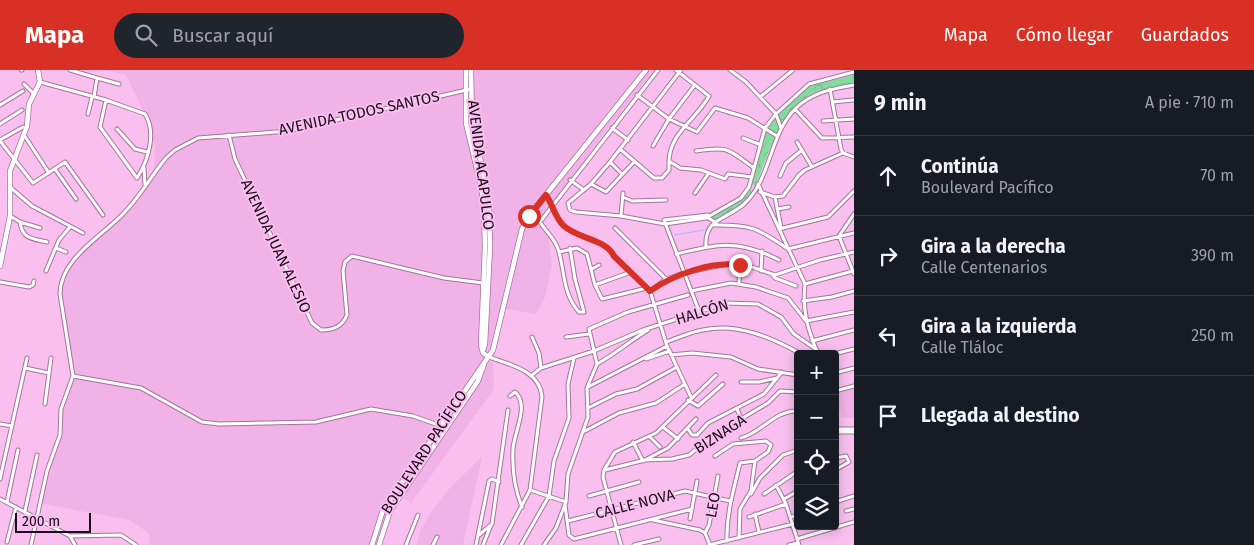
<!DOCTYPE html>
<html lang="es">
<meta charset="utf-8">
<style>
:root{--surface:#171b24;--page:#20242c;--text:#f1f3f6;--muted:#9ea1a6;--line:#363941;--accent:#d93025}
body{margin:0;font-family:"Fira Sans",sans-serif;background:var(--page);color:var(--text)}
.controls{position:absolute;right:15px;bottom:15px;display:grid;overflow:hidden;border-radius:5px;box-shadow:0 2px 12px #0003}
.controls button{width:45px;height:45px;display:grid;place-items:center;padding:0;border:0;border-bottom:1px solid var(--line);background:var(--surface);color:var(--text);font:25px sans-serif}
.scale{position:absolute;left:15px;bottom:12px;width:76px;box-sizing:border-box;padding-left:5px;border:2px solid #1c091a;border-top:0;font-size:14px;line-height:18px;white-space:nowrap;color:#1c091a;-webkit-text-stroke:4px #f8bfef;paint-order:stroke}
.stop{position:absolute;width:15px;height:15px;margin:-11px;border:4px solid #d93025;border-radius:50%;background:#fff}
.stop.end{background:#d93025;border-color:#fff;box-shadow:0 1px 5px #0008}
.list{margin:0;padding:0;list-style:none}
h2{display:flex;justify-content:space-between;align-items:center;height:65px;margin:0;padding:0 20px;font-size:21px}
h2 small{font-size:16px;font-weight:400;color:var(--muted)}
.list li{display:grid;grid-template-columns:32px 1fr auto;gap:15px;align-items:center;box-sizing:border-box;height:80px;padding:0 20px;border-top:1px solid var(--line)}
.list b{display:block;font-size:19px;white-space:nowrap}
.list p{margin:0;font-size:16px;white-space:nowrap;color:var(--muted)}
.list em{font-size:16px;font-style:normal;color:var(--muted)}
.icon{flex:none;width:28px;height:28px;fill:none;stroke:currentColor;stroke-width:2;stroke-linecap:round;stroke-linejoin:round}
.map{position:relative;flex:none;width:854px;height:475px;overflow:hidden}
header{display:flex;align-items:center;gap:30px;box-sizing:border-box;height:70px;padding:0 25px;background:var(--accent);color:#fff}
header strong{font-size:24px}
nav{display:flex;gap:28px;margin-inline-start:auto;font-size:18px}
.search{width:350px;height:45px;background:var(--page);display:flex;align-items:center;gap:12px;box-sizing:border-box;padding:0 18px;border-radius:28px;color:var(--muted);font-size:19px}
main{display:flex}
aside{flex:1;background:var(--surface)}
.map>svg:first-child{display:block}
.built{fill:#f0b2e7}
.park{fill:url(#park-crowns)}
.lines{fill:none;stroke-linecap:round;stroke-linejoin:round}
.stream{stroke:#a7bafd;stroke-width:1}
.minor-casing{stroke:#a6729e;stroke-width:5}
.major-casing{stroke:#a6729e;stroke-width:6}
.minor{stroke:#fff;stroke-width:3}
.major{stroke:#fff;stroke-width:4.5}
.route{stroke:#d93025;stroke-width:6}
.labels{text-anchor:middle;stroke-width:4;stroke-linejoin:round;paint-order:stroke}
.street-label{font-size:15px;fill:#1c091a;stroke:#f8bfef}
</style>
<header>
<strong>Mapa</strong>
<div class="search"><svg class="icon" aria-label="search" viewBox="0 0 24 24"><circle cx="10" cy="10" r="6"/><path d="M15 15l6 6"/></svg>Buscar aquí</div>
<nav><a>Mapa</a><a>Cómo llegar</a><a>Guardados</a></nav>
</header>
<main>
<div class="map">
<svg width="854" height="475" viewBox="0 0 854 475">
<defs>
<pattern id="park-crowns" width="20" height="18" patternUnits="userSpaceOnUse" patternTransform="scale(1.25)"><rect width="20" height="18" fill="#7fdf9a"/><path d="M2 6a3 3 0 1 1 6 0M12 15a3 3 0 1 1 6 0" fill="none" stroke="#6dbe84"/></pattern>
</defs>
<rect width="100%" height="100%" fill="#f8bfef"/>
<path class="built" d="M108 0H654L609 57 541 150V156L548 163 552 194 545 227 536 244 505 239 493 290 494 319 411 433 402 427 391 442 381 475H150L149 463 129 450 39 433 48 398 61 365 59 342 74 306 61 219 65 206 80 184 122 146 153 107 155 77 146 46 126 5Z
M854 319V348H841V342L837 337 835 323Z
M482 387 463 475H417L420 462 431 442 450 418Z"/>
<path class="park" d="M854 5V13C841 18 825 17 813 23 779 40 769 84 755 116L752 115 767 60 776 47 807 17Z
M751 119 752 122 743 134 715 150 710 147 742 130Z"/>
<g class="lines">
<path class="stream" d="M674 165 705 160 709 155"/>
<g class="minor-casing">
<path id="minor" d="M21 0H22
M70 0 97 8 94 27
M676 0 709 26C697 49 670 62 669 91L680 98 701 100 725 109 728 104 752 107
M730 0 746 12 776 44 781 58
M97 8 119 14
M40 12 106 30 145 44C157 63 148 91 137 108L100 57 106 30
M24 14 34 24
M830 19 841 79 843 83 854 87
M637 25 669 49 697 62 715 38 748 48 777 66
M760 27 793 0
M833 32 853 30
M0 35 23 21
M795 39 822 68 854 67
M88 44 92 27
M823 51 854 49
M0 54 22 40
M612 58 628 70
M117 59 135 79 147 82
M24 65 49 103
M229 65 235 89 312 253 321 260C333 260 342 257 347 245L343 201 345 192 352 186 444 208 483 213
M743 68 761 75
M0 70 23 57
M0 71 33 113 65 92 103 145
M797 72 812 97
M653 76 669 49 694 16
M620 79 654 108H662L669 100V91
M696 81C730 76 727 79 754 98
M610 92 621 103
M144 98 145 115
M55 99 76 129
M780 106 786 93 802 80
M570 110 584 120
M591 114 606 122 634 92
M758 114 805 214C802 241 808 260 818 284
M11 118 32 136 83 163
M760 122 775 127 783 126 799 105 805 100 843 83
M695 123 709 103
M546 125C553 135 555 148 564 156 578 169 606 169 613 186L650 221 667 276 691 327
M623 127 632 131 666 130
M775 127 781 158
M778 139 789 137
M854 144 839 166 854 204
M10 146 20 152 40 158
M621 146 623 123
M705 146 715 152
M664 150 699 241
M664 150 708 145
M20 152C22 169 33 169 47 172
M665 154 621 146 576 142 570 140 568 133 591 114 610 92 681 0
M665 154 706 148 741 128 749 117 765 58 776 44 809 14 854 2
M712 155C750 154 758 158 788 179L854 163
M615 158 666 209
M779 159 828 147 854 121
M706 177C704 149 725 150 743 135 771 111 769 65 795 39 812 22 832 19 854 15
M56 178 66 182
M570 178 575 209 584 242
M559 182 577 178 587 184 595 215 602 229 647 218
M676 184C719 174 738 169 779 190
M592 199 599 195
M46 201 59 170 70 157
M761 201 762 181
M772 204 775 208 796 216
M0 212 29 217 33 215 34 211
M739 213 740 195
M805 214 853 201
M595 215 631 202
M650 221 666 209 684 203 727 194 752 197 775 205 820 190 854 182
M691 221 731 213 756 217 788 228 806 251 854 242
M803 231 832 227 854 221
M584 242H579C563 224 565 204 559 182 556 169 546 162 540 152L658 0
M532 267 539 283 541 298
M566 267 589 264
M812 271 854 260
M666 272C678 268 690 262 703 260 737 252 772 268 801 284
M834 284 854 279
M671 285 692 283 731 287 758 299 798 305
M489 287C511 295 540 301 542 327L530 420 501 475
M646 289 670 281
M597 294 589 259 628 242 688 225
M597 294C615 284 630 271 648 260
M25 298 49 303
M835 303 854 298
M532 305 541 298 594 281 643 260 726 233 758 234 781 247 794 264 817 280
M73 306 141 318 202 352 219 354 316 352 371 339 413 346 447 358
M741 312H759L777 308
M588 317 667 276
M839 320 854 316
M510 326 515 322C530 335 514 362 513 379 512 399 514 418 522 437
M688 330 698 336 723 314
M45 334 51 288
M588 338 616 324 637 319 677 297
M737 339 741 349
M0 354 12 356
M663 357 678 369
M688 359 692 365H697L708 353 764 324 782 302
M835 359H854
M585 361 619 343 656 333 685 314
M835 362H854
M650 367 660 377
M741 368C761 363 775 340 798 341
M633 372 643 391
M715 386 733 374 766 371 771 375 768 382 755 391 751 421 740 439 739 468
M835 388 846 386 849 392 835 400
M645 390 668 378 696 349
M605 400 645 390 672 389 689 385 714 365 768 333 780 321 798 322
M0 409 27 288
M776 415 786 434 799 475
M530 420 566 432
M751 424 760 408 783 385 798 380
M764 424 798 401
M589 426 639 412
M0 429 70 466 121 465 136 475
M784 429 798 421
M7 432 18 380
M835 432 854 426
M565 435 569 465 574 469 692 439
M25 441 37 385
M846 441 854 439
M755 444 759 462
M749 447 786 434
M791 447 798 445
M690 449 697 411
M653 450 700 460 705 463 710 475
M568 451 685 421 730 431
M705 463 709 455 718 406
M479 465 492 454 508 340
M70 466 75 475
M797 469 854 452
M727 471C726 444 734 419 740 393L755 391
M7 472 16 437
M31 475 47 401 60 365 61 339 73 306 60 224C60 189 101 167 123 144 140 127 151 106 166 88L175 80 198 68 288 61 471 19
M406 475 418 445
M433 475 437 467
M476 475 489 411 492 409 499 412
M483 475 491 455
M521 475 549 426 554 391 569 348 568 314 574 288
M544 475 556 458 566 432 568 404 588 347 587 318 597 294
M621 475 603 407 604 400 615 382 656 363 716 305
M634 475 659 469
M709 475 793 454
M789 475 798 473"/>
</g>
<g class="major-casing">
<path id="major" d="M466 0V53L481 116 484 139 485 177 481 275 483 283 489 287
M471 0 472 52 486 116 489 138 490 177 485 274 483 280
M0 196 10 146V101L27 56 29 34 40 12 38 0
M372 475 383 440 493 280 522 159 529 146 646 0
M379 475 390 441 478 311 484 294"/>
</g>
<use href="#minor" class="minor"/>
<use href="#major" class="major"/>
</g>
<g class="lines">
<path class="route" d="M529 146 546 125C553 135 555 148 564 156 578 169 606 169 614 186L650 221C673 205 711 191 740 195"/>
</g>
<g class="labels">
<g class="street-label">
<text transform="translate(359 43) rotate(-12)" y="5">AVENIDA TODOS SANTOS</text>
<text transform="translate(481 95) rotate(83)" y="5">AVENIDA ACAPULCO</text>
<text transform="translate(276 176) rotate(65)" y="5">AVENIDA JUAN ALESIO</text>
<text transform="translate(702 242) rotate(-17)" y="5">HALCÓN</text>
<text transform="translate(720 364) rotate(-33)" y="5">BIZNAGA</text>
<text transform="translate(424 382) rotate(-57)" y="5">BOULEVARD PACÍFICO</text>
<text transform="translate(635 434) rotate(-14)" y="5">CALLE NOVA</text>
<text transform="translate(713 435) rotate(-80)" y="5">LEO</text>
</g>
</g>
</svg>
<div class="controls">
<button>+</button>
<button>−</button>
<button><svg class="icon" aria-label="locate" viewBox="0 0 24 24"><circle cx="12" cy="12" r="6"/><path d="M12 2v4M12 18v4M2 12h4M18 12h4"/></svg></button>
<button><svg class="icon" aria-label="layers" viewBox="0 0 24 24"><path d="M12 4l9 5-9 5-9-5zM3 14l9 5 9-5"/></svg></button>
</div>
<div class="scale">200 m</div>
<div class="stop" style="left:529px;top:146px"></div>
<div class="stop end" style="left:740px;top:195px"></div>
</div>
<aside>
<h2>9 min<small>A pie · 710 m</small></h2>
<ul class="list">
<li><svg class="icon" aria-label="ahead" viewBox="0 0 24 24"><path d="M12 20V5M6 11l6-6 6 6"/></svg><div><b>Continúa</b><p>Boulevard Pacífico</p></div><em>70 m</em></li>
<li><svg class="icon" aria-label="right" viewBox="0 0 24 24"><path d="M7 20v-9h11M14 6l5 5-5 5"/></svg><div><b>Gira a la derecha</b><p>Calle Centenarios</p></div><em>390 m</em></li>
<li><svg class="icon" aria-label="left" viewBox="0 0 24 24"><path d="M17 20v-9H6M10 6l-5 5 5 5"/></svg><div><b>Gira a la izquierda</b><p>Calle Tláloc</p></div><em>250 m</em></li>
<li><svg class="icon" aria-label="arrive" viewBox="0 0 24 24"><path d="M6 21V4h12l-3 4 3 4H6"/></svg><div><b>Llegada al destino</b></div></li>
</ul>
</aside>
</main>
